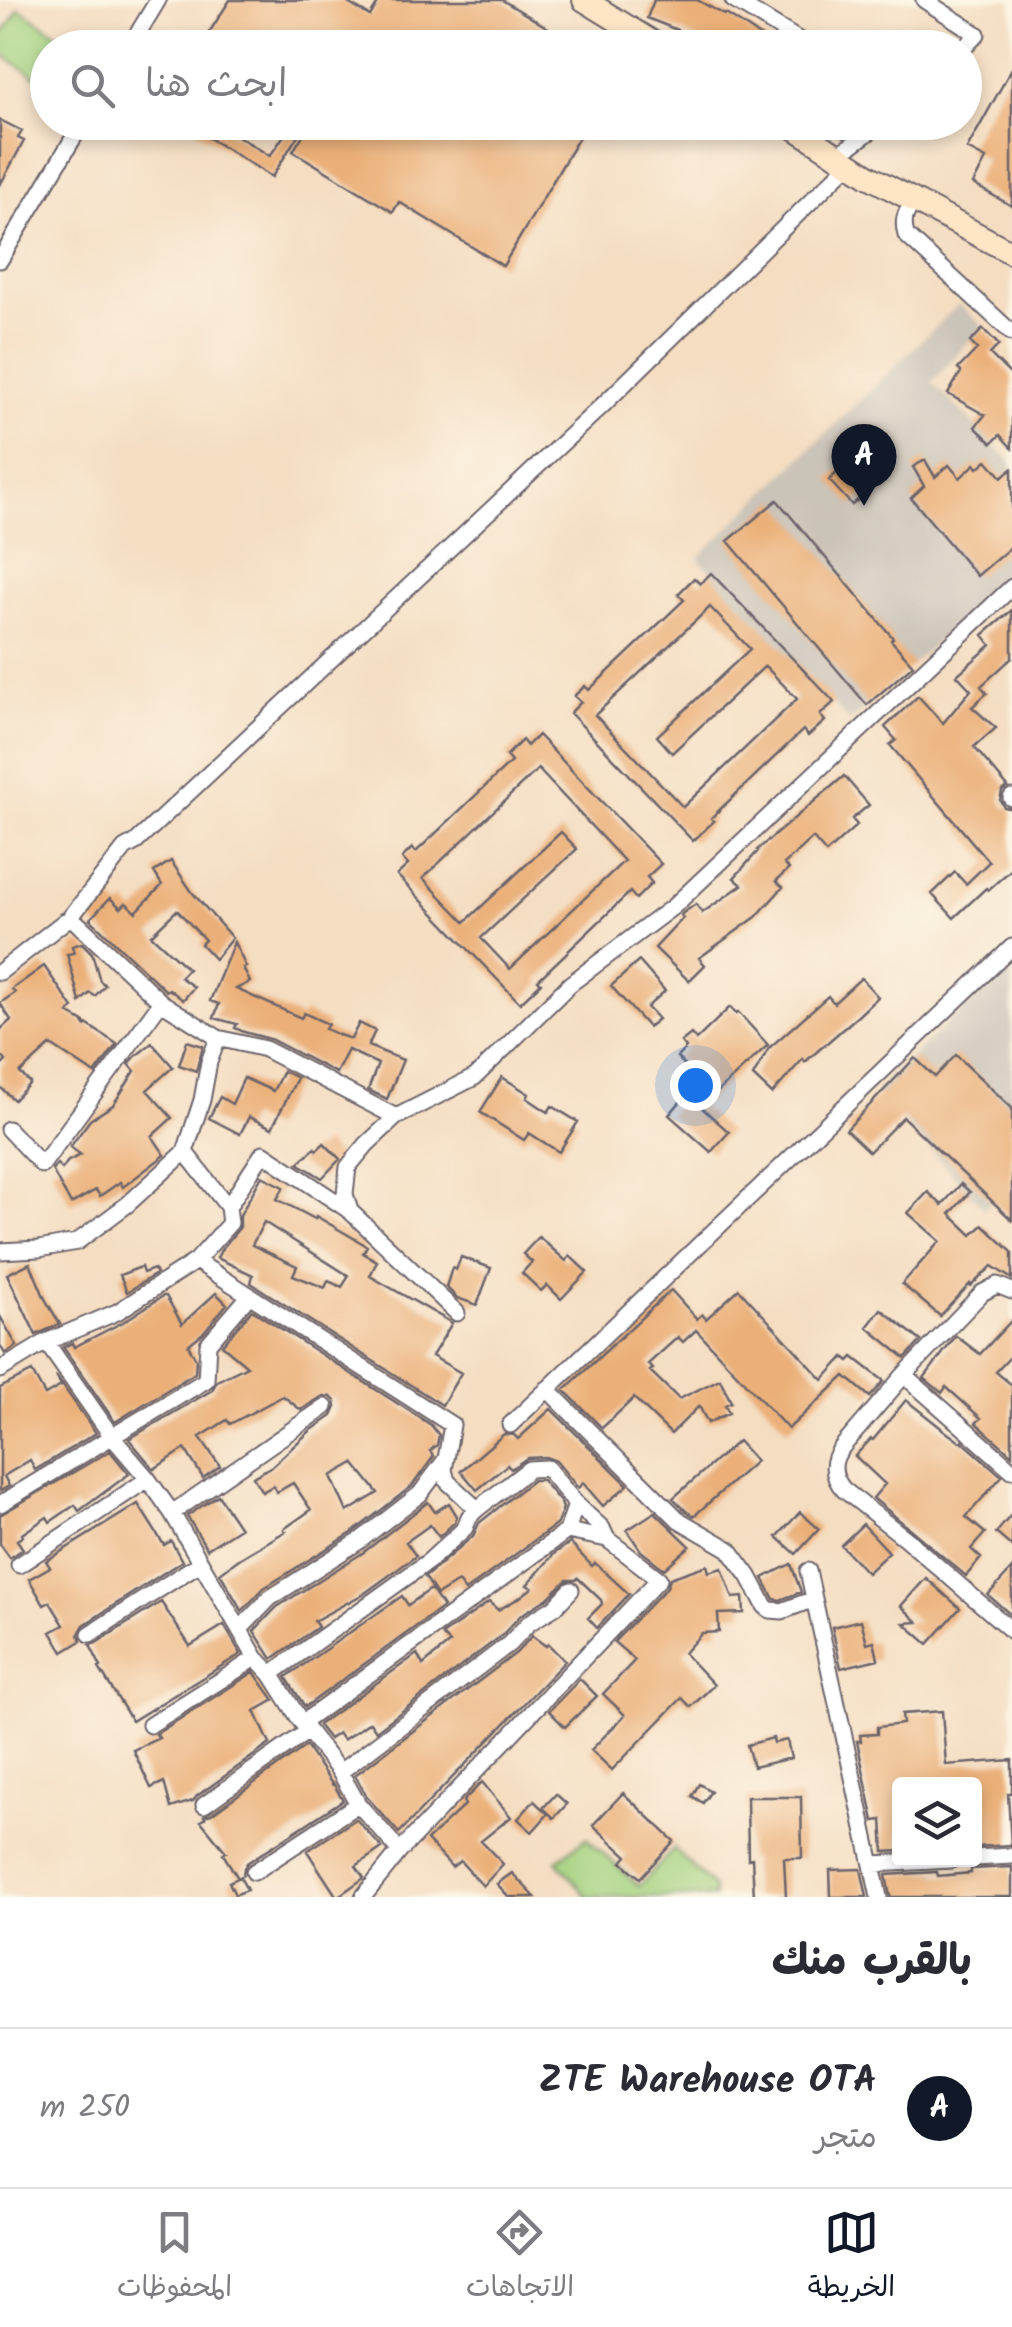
<!DOCTYPE html>
<html lang="ar">
<meta charset="utf-8">
<style>
:root{--surface:#fff;--page:#f2f2f3;--text:#2b2b33;--muted:#7c7c81;--line:#e1e1e2;--accent:#111827}
body{margin:0;font-family:Kalam,"Playpen Sans Arabic",sans-serif;background:var(--page);color:var(--text);direction:rtl}
.controls{position:absolute;right:30px;bottom:30px;display:grid;overflow:hidden;border-radius:10px;box-shadow:0 5px 15px #0003}
.controls button{width:90px;height:90px;display:grid;place-items:center;padding:0;border:0;border-bottom:2px solid var(--line);background:var(--surface);color:var(--text);font:50px sans-serif}
.you{position:absolute;left:695px;top:1085px;width:35px;height:35px;margin:-25px;border:8px solid #fff;border-radius:50%;background:#1a73e8;box-shadow:0 0 0 15px #1a73e833}
.badge{display:grid;place-items:center;width:65px;height:65px;border-radius:50%;background:var(--accent);color:#fff;font-size:32px;font-weight:700}
.pin{position:absolute;translate:-50% -82px;filter:drop-shadow(0 2px 5px #0008)}
.pin::after{content:'';position:absolute;top:52px;width:35px;height:30px;background:inherit;clip-path:polygon(0 0,100% 0,50% 100%)}
.list{margin:0;padding:0;list-style:none}
h2{display:flex;justify-content:space-between;align-items:center;height:130px;margin:0;padding:0 40px;font-size:42px}
h2 small{font-size:32px;font-weight:400;color:var(--muted)}
.list li{display:grid;grid-template-columns:65px 1fr auto;gap:30px;align-items:center;box-sizing:border-box;height:160px;padding:0 40px;border-top:2px solid var(--line)}
.list b{display:block;font-size:38px;white-space:nowrap}
.list p{margin:0;font-size:32px;white-space:nowrap;color:var(--muted)}
.list em{font-size:32px;font-style:normal;color:var(--muted)}
.icon{flex:none;width:55px;height:55px;fill:none;stroke:currentColor;stroke-width:2;stroke-linecap:round;stroke-linejoin:round}
.map{position:relative;flex:none;width:1012px;height:1897px;overflow:hidden;direction:ltr}
.search{position:absolute;background:var(--surface);box-shadow:0 5px 15px #0003;left:30px;right:30px;top:30px;height:110px;display:flex;align-items:center;gap:25px;box-sizing:border-box;padding:0 35px;border-radius:55px;color:var(--muted);font-size:38px}
.sheet{height:290px;background:var(--surface)}
nav{display:flex;justify-content:space-around;align-items:center;box-sizing:border-box;height:140px;border-top:2px solid var(--line);background:var(--surface);font-size:28px;color:var(--muted)}
nav a{display:grid;justify-items:center;gap:5px}
nav .on{color:var(--accent)}
.map>svg:first-child{display:block}
.industrial{fill:#cac3b8}
.green{fill:#a5d280;stroke:#647a5e;stroke-width:2.5}
.building{fill:#ebb079;fill-rule:evenodd}
.lines{fill:none;stroke-linecap:round;stroke-linejoin:round}
.minor-casing{stroke:#6c636a;stroke-width:19}
.secondary-casing{stroke:#6c636a;stroke-width:26}
.minor{stroke:#fff;stroke-width:15}
.secondary{stroke:#fde5c5;stroke-width:22}
</style>
<div class="map">
<svg width="1012" height="1897" viewBox="0 0 1012 1897">
<rect width="100%" height="100%" fill="#fcf5e5"/>
<filter id="ink" filterUnits="userSpaceOnUse"><feTurbulence type="fractalNoise" baseFrequency=".01" numOctaves="2"/><feDisplacementMap in="SourceGraphic" scale="20" xChannelSelector="R" yChannelSelector="G"/><feConvolveMatrix kernelMatrix="1 2 1 2 8 2 1 2 1" color-interpolation-filters="sRGB"/></filter>
<filter id="wash" filterUnits="userSpaceOnUse"><feTurbulence type="fractalNoise" baseFrequency=".0048" numOctaves="4" result="noise"/><feDisplacementMap in="SourceGraphic" scale="40" xChannelSelector="R" yChannelSelector="G"/><feGaussianBlur stdDeviation="2.25" result="paint"/><feColorMatrix in="noise" values="0 0 0 0 0 0 0 0 0 0 0 0 0 0 0 0 0 1.4 0 .05"/><feComposite in="paint" operator="in"/></filter>
<g filter="url(#wash)">
<rect width="100%" height="100%" fill="#f4ddc1"/>
<path class="industrial" d="M959 304 983 326 932 382 1012 463V572L850 722 698 558Z
M1012 962V1176L984 1208 876 1091Z"/>
<path class="green" d="M19 9 78 47 48 48 47 84 0 53V38Z
M586 1838 639 1886 674 1849 713 1887 714 1897H588L557 1861Z"/>
<g id="blocks">
<path class="building" d="M230 0H343L370 16 380 0H502L581 48H501L488 39 483 48H199Z
M654 0H697L725 15 726 14 778 48H710L682 32 647 18Z
M1012 68V206L973 184 986 159 967 149Z
M0 120 22 131 18 138 24 141 0 185Z
M183 122H215L270 156 293 122 305 124 272 177Z
M311 122H588L503 266 399 202 393 212 293 151Z
M820 122H859L855 129 844 137Z
M983 329 999 345 990 354 1012 376V448L1000 435 992 443 975 427 985 415 948 394 961 372 958 369 977 349 970 342Z
M852 459 875 485 852 505 829 480Z
M925 460 935 477 949 465 960 478 975 464 978 468 987 460 1002 477 1012 469V546L977 576 911 498 924 486 913 467Z
M777 500 893 638 891 640 913 665 867 705 728 541Z
M711 573 834 702 820 715 825 721 808 736 803 730 711 818 714 821 693 841 570 713 581 702 574 696 585 686 589 690 684 600 678 594 694 578 700 584ZM710 607 750 649 657 736 672 753 765 666 797 699 683 807 595 715Z
M1012 610V658L981 686 987 693 972 707 996 728 974 747 1008 787 1002 791 1000 800 1004 807 1012 809V869L988 890 986 888 954 918 932 894 955 872 966 884 989 862 890 745 896 740 885 727 918 696 943 723 971 690 957 675 991 645 983 635Z
M538 735 661 864 647 877 652 883 636 899 630 892 538 980 541 983 520 1003 397 875 408 865 402 858 412 848 416 852 511 762 506 756 522 740 527 746ZM538 769 624 861 510 969 481 938 577 849 561 832 465 922 423 878Z
M844 776 869 805 852 819 857 825 826 853 813 838 784 864 789 869 776 881 783 887 756 917 699 958 705 965 689 981 655 948 683 918 681 915 683 913 696 904 702 913 742 885 734 878 758 851 757 850Z
M171 861 192 892 232 938 215 959 201 944 205 940 177 910 151 935 188 969 180 977 194 987 183 1000 169 989 166 991 90 919 110 898 121 908 126 903 136 912 162 885 154 872Z
M234 942 246 967 243 968 250 982 236 989 301 1018 304 1013 328 1024 325 1029 339 1035 351 1039 359 1023 375 1031 368 1046 403 1060 387 1099 368 1090 378 1064 348 1050 336 1073 270 1039 244 1032 235 1028 237 1024 214 1018 219 1004 210 1001Z
M82 943 92 953 100 981 105 985 95 996 90 993 80 1002 67 954 74 953 72 946Z
M639 961 665 991 647 1007 658 1019 648 1027 611 986Z
M44 966 73 1008 68 1013 82 1021 86 1027 85 1023 117 1044 95 1074 51 1045 20 1073 30 1083 14 1100 0 1087V1067L6 1061 0 1054V1030L11 1020 0 1003 15 993 12 989Z
M861 978 878 997 859 1015 805 1062 803 1059 772 1094 753 1076 769 1048 828 996 834 1003Z
M730 1007 736 1014 738 1012 768 1045 701 1107 729 1132 711 1152 669 1115 698 1081 677 1057 686 1048 681 1042 691 1034 696 1040Z
M187 1041 203 1046 196 1071 179 1065Z
M152 1043 173 1067 147 1090 172 1118 152 1136 165 1155 123 1187 120 1182 100 1196 96 1190 71 1204 52 1170 57 1164 62 1169 68 1161 81 1155 70 1147 90 1120 113 1105 135 1071 129 1064 136 1056Z
M956 1055 1012 1108V1220L903 1117 869 1152 846 1130 915 1058 935 1077Z
M283 1071 297 1078 272 1128 249 1117 240 1134 209 1118 220 1097 232 1104 244 1078 273 1091Z
M502 1077 529 1094 527 1098 548 1112 552 1106 578 1122 559 1152 529 1133 524 1140 480 1112Z
M324 1143 340 1159 322 1178 298 1163 315 1148 317 1150Z
M262 1176 284 1187 277 1199 315 1219 316 1216 367 1246 363 1253 377 1261 370 1276 452 1323 432 1356 461 1373 442 1405 251 1283 253 1275 217 1258 221 1250 240 1227V1215ZM264 1222 349 1276 342 1287 328 1281 325 1288 293 1275 297 1266 252 1245Z
M961 1184 970 1192 950 1214 972 1235 983 1225 1012 1252V1279L992 1266 971 1286 970 1284 940 1316 902 1284 940 1241 908 1213 928 1192 942 1205Z
M539 1237 566 1261 570 1256 587 1272 561 1299 547 1285 541 1291 522 1273 532 1262 523 1254Z
M461 1257 491 1268 477 1305 457 1298 446 1287 452 1268 456 1270Z
M30 1263 45 1299 60 1324 36 1335 7 1274Z
M141 1267 143 1273 154 1269 156 1274 127 1292 120 1275Z
M739 1289 823 1380 844 1357 849 1361 853 1357 884 1381 870 1397 845 1376 788 1429 696 1330 683 1342 678 1337 648 1364 653 1369 650 1371 679 1399 720 1379 731 1402 725 1405 729 1413 708 1423 699 1406 671 1434 634 1398 602 1428 564 1390 671 1290 697 1319 702 1314 706 1319Z
M216 1293 227 1304 203 1333 188 1345 196 1359 195 1373 115 1422 63 1347 72 1343 74 1347 123 1322 163 1296H166L182 1324Z
M881 1309 921 1341 905 1358 867 1327Z
M252 1310 431 1425 439 1435 437 1445 430 1451 434 1456 412 1486 352 1533 264 1588 242 1611 220 1573 239 1559 286 1531 284 1529 311 1510 293 1483 277 1492 273 1486 262 1492 253 1477 272 1466 310 1431 332 1416 336 1407 335 1401 331 1397 323 1396 301 1410 283 1396 230 1424 227 1420 200 1437 220 1466 203 1478 185 1449 154 1469 129 1439 212 1390 217 1381 247 1366 222 1345ZM354 1463 378 1493 347 1512 331 1476Z
M0 1316 17 1346 5 1354 0 1345Z
M1012 1320V1355L996 1372 1012 1385V1455L976 1423 981 1418 946 1387 942 1393 924 1378 956 1336 980 1354Z
M32 1372 45 1395 61 1386 56 1376 96 1433 35 1470 30 1460 4 1476 9 1486 0 1491V1388Z
M906 1400 945 1431 960 1442 962 1441 1002 1476 966 1517 985 1533 971 1549 981 1558 966 1576 873 1498 885 1484 855 1456 871 1439 873 1440Z
M551 1409 628 1485 603 1506 583 1483 578 1488 556 1461 546 1457 527 1458 511 1469 507 1465 477 1490 461 1471 504 1434 514 1435 518 1439Z
M738 1441 756 1461 694 1516 686 1511 673 1498Z
M110 1451 129 1474 79 1511 75 1505 50 1522 47 1517 22 1534 23 1536 17 1540 23 1549 10 1558 0 1544V1515Z
M533 1480H542L561 1503 563 1508 557 1524 465 1591 458 1582 437 1595 425 1577 473 1536 479 1523Z
M218 1495 240 1528 207 1549 187 1516Z
M428 1502 435 1512 449 1503 457 1516 455 1522 439 1537 430 1525 406 1542 416 1556 365 1593 314 1621 318 1627 272 1659 254 1631 277 1607 364 1552Z
M138 1504 164 1545 171 1541 182 1561 84 1625 79 1634 81 1641 63 1652 51 1632 64 1625 50 1602 44 1605 29 1579 50 1567 46 1561Z
M655 1512 690 1546 664 1569 641 1551 627 1530Z
M800 1512 819 1529 796 1554 777 1537Z
M1012 1514V1547L996 1533Z
M863 1524 889 1552 867 1573 841 1545Z
M570 1543 592 1566 595 1563 629 1594 597 1628 588 1618 602 1604 601 1600 578 1578 576 1580H567L548 1598 521 1615 501 1636 376 1731 370 1722 343 1740 338 1733 329 1739 318 1725 417 1654 423 1665 450 1643 442 1635 489 1602 498 1610 519 1598 532 1588 527 1585 555 1553Z
M791 1564 801 1592 780 1600 774 1599 763 1578Z
M707 1565 709 1572 722 1568 733 1598 743 1597 744 1613 718 1614 719 1632 702 1633 684 1653 714 1685 691 1707 682 1698 612 1770 591 1750 625 1715 603 1694 635 1660 614 1642 667 1587 670 1578Z
M1012 1569V1616L988 1595Z
M926 1578 960 1608 928 1644 904 1623 918 1622 901 1606Z
M431 1589 443 1607 305 1707 286 1677 402 1596 408 1605Z
M161 1602 190 1646 224 1625 241 1654 132 1721 99 1668 101 1667 90 1645 96 1643Z
M861 1620 867 1643 874 1641 878 1659 841 1668 832 1627Z
M532 1636 546 1646 548 1644 565 1661 399 1833 367 1797 355 1775 516 1653Z
M254 1672 274 1700 255 1711 270 1744 197 1796 193 1801 171 1808 164 1782 151 1788 133 1750 159 1738 156 1734Z
M580 1679 597 1696 565 1727 549 1711Z
M942 1711 946 1765 1012 1760V1794H1008L1011 1845 975 1847 974 1784H900V1851L884 1852 882 1820 874 1821 857 1741H861L860 1735 877 1734V1727L903 1724 902 1714Z
M773 1738 774 1743 787 1740 791 1758 753 1767 747 1745Z
M306 1746 332 1784 333 1783 343 1800 247 1863 244 1868 243 1875 240 1877 247 1890 235 1895 229 1882 238 1878 223 1854 226 1852 201 1821 205 1818 204 1816 211 1814Z
M482 1782 511 1817 481 1841 503 1864 483 1886 460 1861 452 1867 427 1840 465 1805 463 1801Z
M699 1784 711 1791 703 1803 692 1796Z
M623 1793 674 1841 640 1878 622 1862 627 1856 593 1825Z
M556 1794 567 1804 554 1818 543 1808Z
M747 1797H801L802 1858H784L786 1897H754L752 1858 748 1859Z
M534 1801 548 1814 532 1832 518 1819Z
M356 1819 382 1848 356 1866 364 1878 337 1897 307 1851Z
M1012 1867V1897H890L886 1875 937 1872 938 1876 971 1873V1869Z
M861 1869 867 1897H831L830 1870Z
M512 1873 535 1897H509L497 1884Z"/>
</g>
</g>
<g filter="url(#ink)">
<use href="#blocks" fill-opacity="0" stroke="#6c636a" stroke-width="2.5"/>
<g class="lines">
<g class="minor-casing">
<path id="minor" d="M733 0 812 48
M924 0 977 34 964 48
M129 48 158 0
M838 155 883 122
M913 202C905 214 902 220 906 235L1012 333
M0 260 83 122
M1011 798 1012 797
M69 919 125 848 136 842 605 403 850 163
M0 972 65 921 69 919 75 921 161 1002 218 1038
M8 1129 42 1165 161 1002
M185 1152 202 1100 209 1062 218 1038 265 1049 396 1117
M228 1207 263 1153 350 1211
M0 1251 39 1249 77 1242 128 1204 185 1152 228 1207 230 1223 196 1261 117 1312 46 1342 0 1370
M196 1261 452 1425 444 1470 447 1481 477 1509 469 1517 465 1528 429 1561 271 1674
M1012 1291 997 1285 982 1293 904 1375 843 1446C831 1460 831 1476 844 1490L905 1538 1012 1631
M457 1313 350 1211 345 1194 348 1167 367 1144 396 1117 475 1077 570 984 674 906 1012 587
M46 1342 113 1438 148 1479 172 1513 256 1658 271 1674 302 1723 340 1772 358 1804 400 1851
M904 1375 1012 1470
M547 1389 679 1520 729 1549 749 1576 765 1606 770 1610 782 1611 814 1599
M510 1425 1012 947
M0 1504 206 1380 208 1344 249 1296
M576 1504 567 1531 607 1539
M172 1513 325 1407
M19 1565 148 1479
M808 1571 879 1897
M240 1629 270 1598 358 1542 420 1494 446 1459
M90 1634 200 1563
M302 1723 567 1531
M150 1725 256 1658
M340 1772 509 1644 529 1623 555 1607 571 1590
M204 1805 308 1731
M974 1858 1012 1856
M873 1864 952 1860
M254 1872 358 1804
M363 1897 400 1851 659 1579 607 1539 602 1528 576 1504 547 1468 529 1469 477 1509"/>
</g>
<g class="secondary-casing">
<path id="secondary" d="M584 0 662 48
M786 122 870 177 1012 253"/>
</g>
<use href="#minor" class="minor"/>
<use href="#secondary" class="secondary"/>
</g>
</g>
</svg>
<div class="controls">
<button><svg class="icon" aria-label="layers" viewBox="0 0 24 24"><path d="M12 4l9 5-9 5-9-5zM3 14l9 5 9-5"/></svg></button>
</div>
<div class="you"></div>
<div class="pin badge" style="left:864px;top:506px">A</div>
<div class="search"><svg class="icon" aria-label="search" viewBox="0 0 24 24"><circle cx="10" cy="10" r="6"/><path d="M15 15l6 6"/></svg>ابحث هنا</div>
</div>
<section class="sheet">
<h2>بالقرب منك<small></small></h2>
<ul class="list">
<li><span class="badge">A</span><div><b>ZTE Warehouse OTA</b><p>متجر</p></div><em>250 m</em></li>
</ul>
</section>
<nav>
<a class="on"><svg class="icon" aria-label="map" viewBox="0 0 24 24"><path d="M3 6l6-2 6 2 6-2v14l-6 2-6-2-6 2zM9 4v14M15 6v14"/></svg>الخريطة</a>
<a><svg class="icon" aria-label="directions" viewBox="0 0 24 24"><path d="M12 3l9 9-9 9-9-9zM9 14v-3h6M13 9l2 2-2 2"/></svg>الاتجاهات</a>
<a><svg class="icon" aria-label="saved" viewBox="0 0 24 24"><path d="M7 4h10v16l-5-4-5 4z"/></svg>المحفوظات</a>
</nav>
